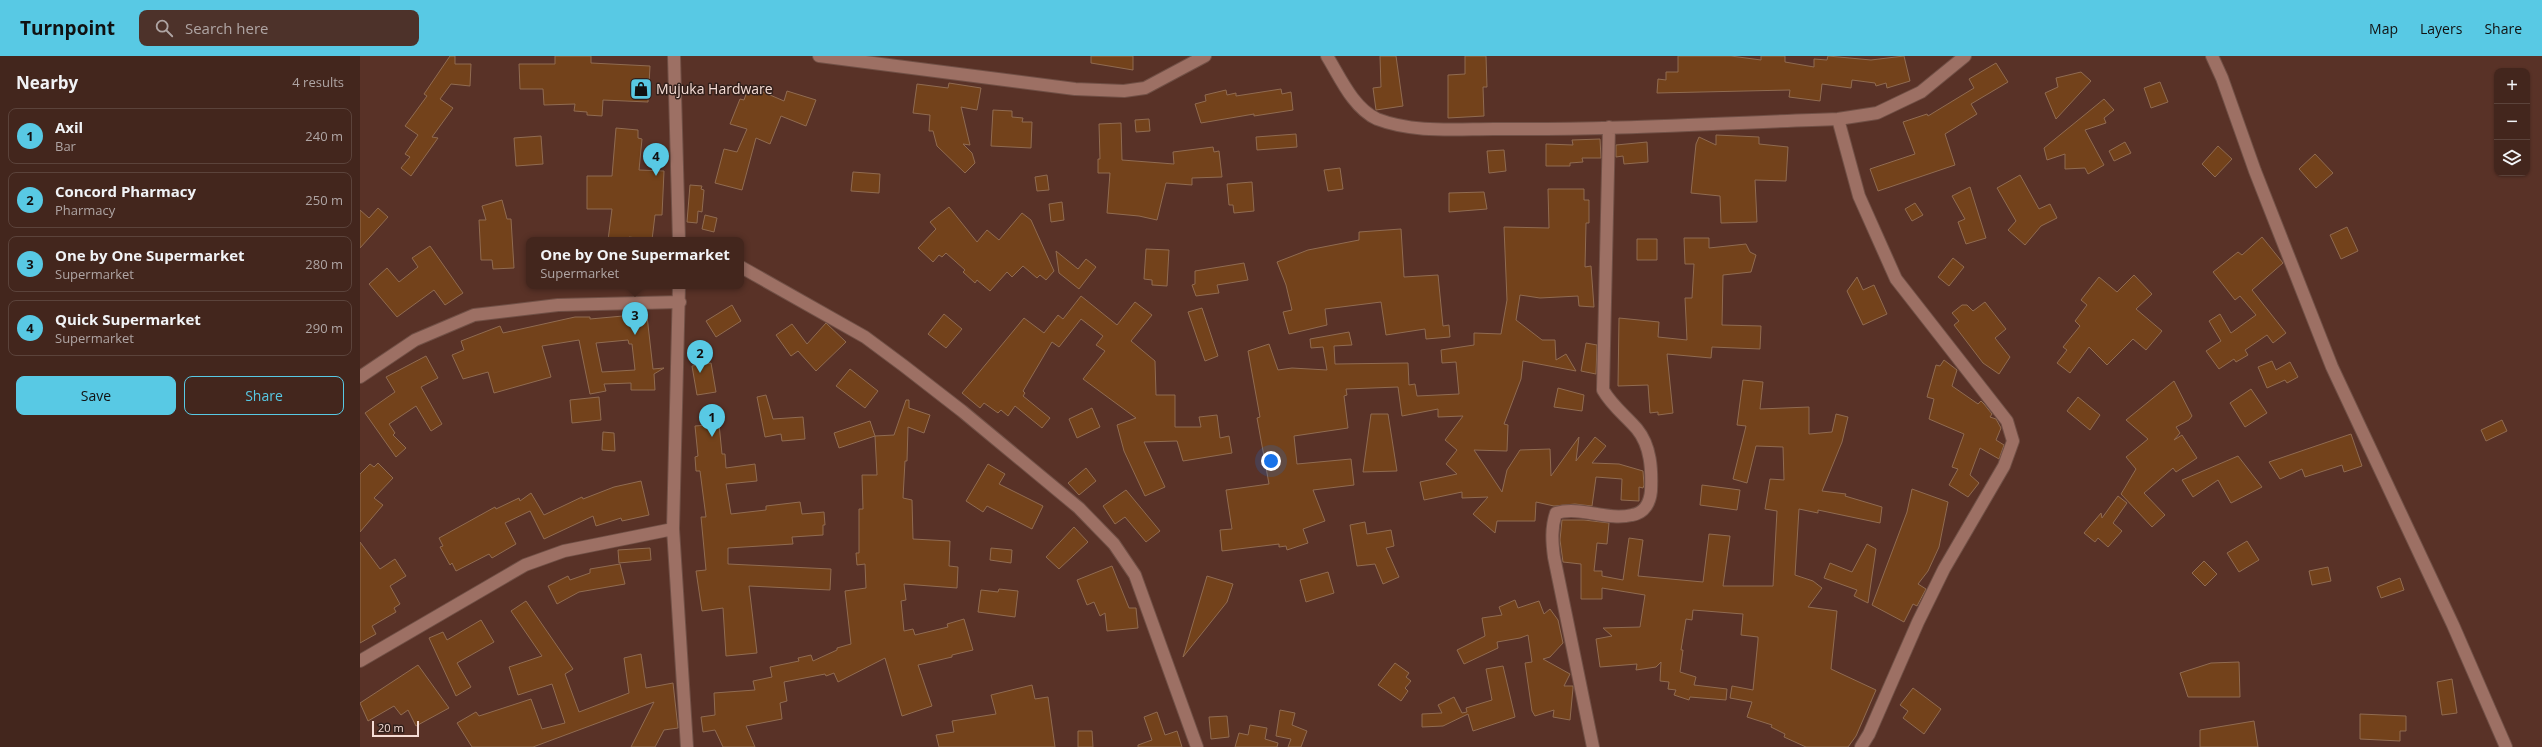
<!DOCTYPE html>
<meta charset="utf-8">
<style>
:root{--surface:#43261d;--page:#4d322a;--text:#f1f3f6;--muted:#afa5a4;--line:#5b433b;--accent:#58c9e4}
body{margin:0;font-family:"Open Sans",sans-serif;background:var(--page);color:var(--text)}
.controls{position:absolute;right:12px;top:12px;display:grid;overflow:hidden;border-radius:8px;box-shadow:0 1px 3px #0004}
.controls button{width:36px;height:36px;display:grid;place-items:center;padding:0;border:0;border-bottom:1px solid var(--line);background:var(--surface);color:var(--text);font:20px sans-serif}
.scale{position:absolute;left:12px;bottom:10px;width:47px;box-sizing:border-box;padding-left:4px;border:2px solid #f5dcd5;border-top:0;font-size:11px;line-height:14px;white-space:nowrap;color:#f5dcd5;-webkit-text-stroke:3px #32201b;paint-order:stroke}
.you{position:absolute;left:911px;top:405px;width:14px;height:14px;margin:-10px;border:3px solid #fff;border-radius:50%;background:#1a73e8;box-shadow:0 0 0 6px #1a73e833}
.badge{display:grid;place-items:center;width:26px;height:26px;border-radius:50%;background:var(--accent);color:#111;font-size:13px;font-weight:700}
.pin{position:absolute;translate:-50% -33px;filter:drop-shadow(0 1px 2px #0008)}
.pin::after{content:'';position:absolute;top:21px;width:14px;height:12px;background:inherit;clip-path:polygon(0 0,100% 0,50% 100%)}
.popup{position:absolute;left:166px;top:181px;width:218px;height:52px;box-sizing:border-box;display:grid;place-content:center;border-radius:8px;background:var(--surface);filter:drop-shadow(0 1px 3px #0005);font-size:13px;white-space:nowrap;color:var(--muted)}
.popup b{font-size:15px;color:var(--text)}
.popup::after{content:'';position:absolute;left:50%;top:100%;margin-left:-8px;border:8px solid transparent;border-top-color:var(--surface)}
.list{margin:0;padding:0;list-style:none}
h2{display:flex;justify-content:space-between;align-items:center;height:52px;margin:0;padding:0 16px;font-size:17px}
h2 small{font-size:13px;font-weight:400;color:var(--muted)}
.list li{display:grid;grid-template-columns:26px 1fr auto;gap:12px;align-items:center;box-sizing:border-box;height:56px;margin:0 8px 8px;padding:0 8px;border:1px solid var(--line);border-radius:8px}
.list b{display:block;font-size:15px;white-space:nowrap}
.list p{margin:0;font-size:13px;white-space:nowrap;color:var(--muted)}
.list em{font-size:13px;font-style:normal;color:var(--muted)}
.actions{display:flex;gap:8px;padding:12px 16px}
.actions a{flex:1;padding:9px 0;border:1px solid var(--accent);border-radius:8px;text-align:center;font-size:14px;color:var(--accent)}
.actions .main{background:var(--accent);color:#111}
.icon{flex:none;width:22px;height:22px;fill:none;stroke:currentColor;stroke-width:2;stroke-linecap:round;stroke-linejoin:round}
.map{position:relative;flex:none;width:2182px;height:691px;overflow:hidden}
header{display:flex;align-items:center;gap:24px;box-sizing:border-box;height:56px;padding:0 20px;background:var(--accent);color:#111}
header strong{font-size:19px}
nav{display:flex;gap:22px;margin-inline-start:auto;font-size:14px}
.search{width:280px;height:36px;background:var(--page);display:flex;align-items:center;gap:10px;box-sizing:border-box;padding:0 14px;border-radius:8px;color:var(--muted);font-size:15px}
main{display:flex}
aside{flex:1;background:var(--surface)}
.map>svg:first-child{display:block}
.building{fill:#73421b;stroke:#906b51;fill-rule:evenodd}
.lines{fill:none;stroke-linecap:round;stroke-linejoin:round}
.minor-casing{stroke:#715046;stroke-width:14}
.minor{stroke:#9d7064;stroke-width:12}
.labels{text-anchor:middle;stroke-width:3;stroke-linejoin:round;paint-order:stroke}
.poi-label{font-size:14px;fill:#f5dcd5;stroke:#32201b;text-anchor:start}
</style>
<header>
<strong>Turnpoint</strong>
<div class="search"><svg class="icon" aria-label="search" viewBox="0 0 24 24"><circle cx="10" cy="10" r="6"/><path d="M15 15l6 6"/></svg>Search here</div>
<nav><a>Map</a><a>Layers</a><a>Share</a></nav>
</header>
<main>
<aside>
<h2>Nearby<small>4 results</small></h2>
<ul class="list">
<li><span class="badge">1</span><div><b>Axil</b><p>Bar</p></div><em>240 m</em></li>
<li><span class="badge">2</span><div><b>Concord Pharmacy</b><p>Pharmacy</p></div><em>250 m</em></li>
<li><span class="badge">3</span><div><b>One by One Supermarket</b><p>Supermarket</p></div><em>280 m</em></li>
<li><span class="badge">4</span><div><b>Quick Supermarket</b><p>Supermarket</p></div><em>290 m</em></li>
</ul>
<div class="actions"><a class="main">Save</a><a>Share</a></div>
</aside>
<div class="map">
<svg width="2182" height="691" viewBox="0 0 2182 691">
<rect width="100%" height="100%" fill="#593227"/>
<path class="building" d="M90 0H95V8H111L110 30 91 28 80 43 93 52 72 81 78 82 51 120 41 112 50 101 45 98 58 79 45 70 67 40 64 38Z
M195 0H231V7L290 10 288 46 243 44 242 60 227 59V56L214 55 215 48 184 49 183 33H160L159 8H195Z
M731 0H773V14L731 7Z
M1020 0H1036L1043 50 1016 54 1013 32 1021 31Z
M1105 0H1126L1127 31H1123L1124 60 1088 62V19L1105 18Z
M1318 0H1371L1401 4V0H1425V6L1454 11V3L1467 4 1468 0 1511 4 1544 0 1550 25 1527 32 1526 27 1516 30 1515 27 1492 24 1491 32 1462 28 1460 45 1429 41 1430 34 1297 37 1298 23 1306 24V16H1318Z
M1636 7 1648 26 1611 48 1617 58 1585 78 1595 109 1518 135 1510 113 1555 98 1543 66 1567 58 1568 60 1614 32 1609 23Z
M1721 16 1731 25 1696 63 1685 37 1698 31 1696 22Z
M1800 26 1808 46 1791 52 1784 32Z
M589 27 621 32 617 54 601 51 610 89 603 88 612 97 615 107 605 117 577 90 573 75H569L570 59 553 57 557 28 588 32Z
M389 30 424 45 427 35 456 44 446 70 421 60 410 88 396 82 382 134 355 127 364 93 377 96 387 73 370 68 380 43 384 44Z
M921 33 922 38 931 36 933 54 894 60V58L841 67 835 48 846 45 845 39 866 34 867 39 876 37V40Z
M1744 43 1754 54 1744 62 1746 67 1725 74 1744 109 1728 118 1725 112 1705 113V98L1687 104 1684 92Z
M633 54 652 55V61L663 62 662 66H672L671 92 631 90Z
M789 63 790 75 776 76 775 64Z
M761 67 762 104 814 108 813 96 853 91 854 96 859 95 862 121 832 122V129L806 127 797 164 779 160 747 157 750 117H738V103H740L739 68Z
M256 72 278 74V82L282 83 279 114 304 115 302 159H295L292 184 269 181V184H248L252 153H227V120H252Z
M936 78 937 91 897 94 896 81Z
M1356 79 1399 81V88L1428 91 1426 125 1395 124 1397 166 1361 167 1360 140 1331 137 1336 88 1339 81 1356 89Z
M181 80 183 108 156 110 154 82Z
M1240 83 1241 102H1222L1223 106 1210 107V110H1186V88L1213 89 1212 84Z
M1287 86 1288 106 1264 108 1263 100 1256 101V89Z
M1765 86 1771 97 1754 105 1749 95Z
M1858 90 1872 103 1855 121 1842 108Z
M1144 94 1146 115 1129 117 1127 95Z
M1955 98 1973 117 1956 132 1939 113Z
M980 112 983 133 968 135 964 114Z
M493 116 520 118 519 137 491 135Z
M687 119 689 134 677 135 675 121Z
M1660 119 1679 153 1690 148 1697 162 1681 170 1665 189 1648 174 1656 165 1637 132Z
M892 126 894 155 874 157 873 149H869L867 128Z
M330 129 342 130 341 133 344 134 342 156 338 155 337 167 327 166Z
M1610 131 1626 182 1606 188 1598 166 1605 163 1592 140Z
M1188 133H1224V144H1229V167H1226L1225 211 1231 210 1234 251 1219 250 1218 240 1180 242 1160 239 1156 264 1182 284H1195L1196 304 1206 298 1216 315 1163 305 1161 323 1144 368 1148 369 1147 395 1114 394 1142 436 1147 414 1160 394 1190 393 1191 420 1219 381 1216 405 1235 381 1246 390 1232 407 1259 408 1283 415 1284 429 1283 432 1279 431V445L1261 444 1262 423 1236 421 1232 450 1215 448 1194 450 1176 446 1175 465H1137L1135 477 1113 458 1128 441 1102 442V436L1064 444 1060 426 1097 418 1086 408 1097 394 1085 384 1103 360 1078 361V353L1042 360 1038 331 986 333 987 339 984 340 988 372 934 380 937 408 991 403 994 429 953 434 965 465 943 473 948 487 927 494 926 490 919 491V488L862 495 860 474 872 473 866 434 909 428 897 362 900 361 888 295 909 288 918 314 932 312 967 314 963 291 951 292 950 283 989 276 992 289 974 290 975 308 1048 307 1049 329 1055 328 1057 340 1099 338 1096 306 1082 307 1081 294 1114 289V277L1141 278 1147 244 1144 171 1189 172Z
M1124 136 1127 153 1089 156V137Z
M142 144 147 163H151L154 212 133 213 132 204H121L119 164H126L122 150Z
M702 146 704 164 691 166 689 148Z
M1555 147 1563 159 1552 165 1545 153Z
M589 151 617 186 627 174 639 184 662 157 671 164 694 215 686 224 680 219 677 222 663 210 652 221 647 216 630 235 617 224 615 227 603 216 605 214 586 197 582 201 579 199 573 206 558 192 576 173 570 166Z
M18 152 28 161 0 192V154L9 162Z
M345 159 357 162 354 176 342 173Z
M1987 171 1998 195 1981 203 1970 179Z
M1041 173 1044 221 1078 219 1083 270 1089 269 1090 281 1066 283 1065 273 1026 279 1021 246 965 253 967 269 929 278 923 256 932 254 926 229 917 206 948 194 999 184V176Z
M1902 181 1923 207 1892 234 1926 277 1913 287 1907 279 1885 294 1888 299 1876 306 1874 303 1859 313 1846 295 1861 285 1849 265 1860 258 1871 277 1896 259 1880 240 1875 244 1853 216 1878 196 1882 199Z
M1324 182H1349V192L1386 188 1390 196 1396 199 1391 216 1363 219 1362 269 1401 270 1400 293 1352 291 1351 302 1307 298 1313 357 1298 359V356L1290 357 1288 329 1258 330 1259 262 1299 266 1298 281 1327 284 1325 242H1332L1334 208H1325Z
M1277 183H1297V204H1277Z
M70 190 103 237 85 249 74 234 37 261 9 228 27 212 39 226 58 211 52 202Z
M786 193 809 194 807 230 792 229V224L784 223Z
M696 195 718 213 726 203 736 211 719 233 699 217Z
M1593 202 1604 211 1589 230 1578 221Z
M884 207 888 224 857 229 859 237 836 240 832 229 835 228V215Z
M1774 219 1792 238 1776 253 1802 275 1786 294 1773 283 1747 309 1729 291 1710 317 1697 307 1707 294 1703 291 1720 270 1715 265 1727 249 1721 244 1739 221 1757 236Z
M1497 221 1503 234 1514 229 1527 258 1503 269 1487 235Z
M721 240 757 269 775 246 792 259 771 285 795 305 796 339H815V371H841L839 361 857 359 860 382 869 380 872 397 823 405 817 385 784 386 805 431 785 440 764 395 757 369 776 362 723 323 745 295 736 289 743 280 721 263 699 291 692 286 663 335 665 337 663 340 690 362 682 372 655 350 648 360 641 354 638 357 624 347 620 352 602 337 664 262 684 277 698 259 703 263Z
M1625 246 1646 273 1635 282 1650 301 1639 318 1623 307 1594 269 1599 265 1592 257 1602 249H1607L1613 255Z
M372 249 381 265 356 281 346 265Z
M842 252 858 300 845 305 828 256Z
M584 258 602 273 586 292 568 278Z
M263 260V262L287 260 293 313 304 312 294 318 295 334H271V327L244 328 246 335 230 338 219 284 182 290 191 321 134 337 128 316 103 323 92 299 104 294 101 285 140 270 143 277 215 261H230V263ZM268 284 269 288H272L275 314 242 316 236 287Z
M466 267 486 286 456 315 438 295 431 300 416 279 432 268 447 288Z
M1226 287 1237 289 1236 318 1221 315Z
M66 300 78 322 61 331 82 368 71 375 56 350 29 368 35 377 33 379 46 392 36 401 5 357 35 336 26 321Z
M1584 304 1597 314 1592 330 1618 348 1621 345 1624 348 1632 358 1630 361 1636 363 1641 372 1636 384 1644 389 1639 403 1620 392 1610 419 1619 427 1608 441 1589 429 1598 413 1592 411 1604 378 1569 363 1574 343 1567 341 1576 309 1580 310Z
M1912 305 1916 314 1930 306 1938 321 1927 327 1925 324 1907 332 1898 311Z
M351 307 356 336 337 339 332 310Z
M490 313 518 335 505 352 476 330Z
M1383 324 1403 326 1400 353 1449 351V378L1472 376 1476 358 1488 361 1482 386 1462 435 1486 438 1485 440 1522 451 1520 467 1458 454V457L1439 453 1435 519 1453 525 1462 532 1448 551 1477 555 1471 613 1516 634 1496 680 1488 691H1446L1424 681 1425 678 1411 671 1412 669 1387 661 1392 646 1370 642 1372 630 1393 634 1398 584V581L1381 579 1383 558 1333 554 1332 564 1326 563 1321 594H1323L1320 616 1336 621 1334 629 1367 633 1366 644 1330 641 1329 644 1314 639 1316 634 1308 633 1309 626 1300 625 1301 606 1296 611 1276 614 1277 608 1240 611 1236 583 1252 580 1243 572 1280 571 1285 539 1242 532V543H1221V508L1203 506 1200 484 1202 464H1224L1249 467 1247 488 1237 487 1234 515H1242V520L1263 524 1269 482 1283 484 1278 520 1343 526 1349 478 1370 480 1363 530H1413L1417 455 1405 453 1410 423 1424 424 1423 391 1396 390 1387 427 1373 423 1386 370 1377 369Z
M1814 325 1832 360 1829 364 1816 371 1820 377 1814 384 1822 379 1837 402 1816 416 1813 412 1784 437 1805 459 1792 471 1761 438 1776 413 1766 401 1788 383 1766 364Z
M1198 332 1224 339 1222 355 1194 351Z
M1891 333 1907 357 1885 371 1870 347Z
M406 339 413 363 443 361 445 383 422 385 421 378 405 381 397 341Z
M239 341 241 364 212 367 210 344Z
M1718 341 1740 359 1730 374 1707 355Z
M546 344H549V352L570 359 564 377 548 371 547 405H545L543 442 552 444 553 483 590 485 589 510 598 511 597 532 544 528 546 544 541 545 544 575 553 573 555 579 588 571 587 568 604 563 613 594 592 599V601L558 609 572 650 542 660 525 602 478 626 474 617 466 620 465 618 424 626 427 645 420 647 422 663 386 670 395 691H363L355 674 343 676 341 661 355 659 354 637 395 634 393 625 412 621 410 611 439 605 438 602 451 599 453 605 477 594V592L491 588 485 535 506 532 505 508 497 509 496 497H499V453H503L502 419H517L515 380 534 379Z
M732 352 740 371 717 382 709 363Z
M1011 358H1028L1037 415 1003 416Z
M2142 364 2147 375 2126 385 2121 374Z
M510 365 515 380 479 392 474 377Z
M359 368 362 398H365L366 412 395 408 397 425 366 428 371 458 406 454V450L440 446 442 458 464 456 465 469H463V479L432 481 433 488 368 492V508L471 513 470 534 389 530 397 597 366 600 363 552 342 555 336 515 346 514 341 461H346L340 415H336L335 401 338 400 335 370Z
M243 376 254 377 255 395 242 394Z
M1991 378 2002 410 1984 416 1982 409 1945 421 1942 413 1920 423 1909 406Z
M1878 400 1902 431 1871 447 1858 424 1833 441 1822 424Z
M18 407 33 422 14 442 23 449 0 476V418L10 408 14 411Z
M628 408 645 418 639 428 683 450 672 473 627 450 623 456 606 445Z
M726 412 736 425 719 439 708 427Z
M281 425 289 459 262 465 261 462 236 470 233 460 184 483 170 455 145 467 156 488 132 502 129 498 96 515 92 507 90 509 80 491 83 490 79 482 135 451 136 453 159 442 160 445 171 437 184 459 222 441 223 443 254 431Z
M1342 429 1380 434 1377 454 1340 449Z
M1552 433 1588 446 1579 491 1568 515 1558 528 1566 533 1557 550 1553 548 1544 566 1512 549 1547 456Z
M766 434 800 475 786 486 765 461 755 468 743 450Z
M1758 440 1767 447 1753 467 1762 475 1748 491 1738 482 1735 486 1724 477 1741 457 1742 462Z
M1005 466 1007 478 1031 474 1034 490 1026 492 1039 521 1023 528 1015 508 997 510 990 469Z
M714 471 728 486 699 513 686 501Z
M1887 485 1899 504 1879 516 1867 497Z
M0 486 20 513 35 503 46 520 30 530 40 548 34 552 36 556 12 570 16 578 0 587Z
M1507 488 1516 493 1508 547 1494 540 1497 534 1464 522 1470 507 1492 516Z
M290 492 291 504 259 507 258 494Z
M631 492 652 494 651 507 630 504Z
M1844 505 1857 518 1845 530 1832 517Z
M260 508 265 528 219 536 197 548 188 530 208 520 210 524 230 517V513Z
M752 510 769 552H776L778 572 747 575 745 557 740 560 734 546 727 549 717 524Z
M1968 511 1971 525 1952 529 1949 515Z
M968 516 974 537 946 546 940 524Z
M847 520 873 528 867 546 823 601Z
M2040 522 2044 534 2021 542 2017 531Z
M639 533 658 535 655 561 618 556 621 534 638 536Z
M1155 544 1158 552 1179 545 1184 558 1190 553 1198 564 1203 587 1190 601 1183 603 1210 618 1204 630H1213V632L1210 664 1193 661 1194 654 1175 660 1172 655 1165 607 1172 606 1168 579 1160 582 1137 586 1138 592 1104 608 1097 594 1125 580 1122 562 1142 559 1139 551Z
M166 545 213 613 205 618 219 656 269 637 264 602 281 598 286 632 313 627 318 672 304 674 295 691H271L294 646 173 691H112L97 667 116 656 119 660 171 643 182 673 205 667 192 628 158 639 149 611 182 600 151 555Z
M121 564 134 586 97 607 111 631 96 640 69 582 83 576 87 584Z
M1879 606 1880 641H1828L1820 617 1851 607Z
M1035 607 1049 617 1046 621 1051 625 1045 632 1048 635 1041 645 1018 629Z
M58 609 89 652 56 670 48 654 41 659 34 650 8 665 0 647Z
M1143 610 1155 661 1113 675 1108 658 1083 670 1062 671V658L1082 657 1078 649 1094 641 1102 657 1107 656 1106 652 1132 644 1126 613Z
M2092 623 2097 657 2082 659 2077 626Z
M672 629 675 643 688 641 695 691H579L576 679 594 676 592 665 636 658 631 639Z
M1553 632 1581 653 1564 678 1543 662 1548 655 1540 649Z
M920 654 935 657 932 669 947 675 941 691H928L931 683 916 680Z
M797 656 805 679 817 675 822 691H778V689L792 684 784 661Z
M2000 658 2046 660V675H2040V685L2000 683Z
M867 660 869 681 851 683 849 661Z
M1894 665 1898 691H1840V674Z
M890 669 907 672 905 683 918 687 917 691H875L879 677 888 679Z
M718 675H732L733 691H718Z"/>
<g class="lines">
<g class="minor-casing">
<path id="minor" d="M314 0 319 184
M459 0 715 33 764 35 785 32 845 0
M967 0C980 21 993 52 1017 63 1053 77 1095 73 1134 73 1248 74 1364 67 1478 63L1517 57 1561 36 1605 0
M1852 0 1862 22 1895 115 1972 311 2093 569 2146 691
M1478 63 1499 140 1536 223 1647 365 1653 385 1644 410 1584 513 1558 566 1509 678 1501 691
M381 211 505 281 544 310 602 355 719 452 754 488 775 519 837 691
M319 230 313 473 327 691
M0 321 55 284 114 259 198 249 320 246
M0 605 165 509 204 495 313 473
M1233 691 1194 501C1192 486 1191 472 1196 457 1221 450 1247 465 1272 459 1285 457 1290 446 1291 435 1292 414 1291 390 1277 373 1266 360 1252 350 1243 334L1249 71"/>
</g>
<use href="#minor" class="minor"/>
</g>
<defs>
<g id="shop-square" transform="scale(1.15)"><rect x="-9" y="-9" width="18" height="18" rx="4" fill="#58c9e4" stroke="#32201b"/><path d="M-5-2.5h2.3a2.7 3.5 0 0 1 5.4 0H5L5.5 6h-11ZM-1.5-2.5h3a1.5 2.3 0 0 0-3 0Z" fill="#111"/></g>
</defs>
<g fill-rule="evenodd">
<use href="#shop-square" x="281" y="33"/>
</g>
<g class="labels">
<g class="poi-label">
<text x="296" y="38">Mujuka Hardware</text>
</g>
</g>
</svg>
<div class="controls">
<button>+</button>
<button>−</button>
<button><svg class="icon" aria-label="layers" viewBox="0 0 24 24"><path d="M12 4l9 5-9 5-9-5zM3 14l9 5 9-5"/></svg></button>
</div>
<div class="scale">20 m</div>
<div class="you"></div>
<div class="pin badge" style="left:352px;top:381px">1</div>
<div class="pin badge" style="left:340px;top:317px">2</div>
<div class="pin badge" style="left:275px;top:279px">3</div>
<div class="popup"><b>One by One Supermarket</b>Supermarket</div>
<div class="pin badge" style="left:296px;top:120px">4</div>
</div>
</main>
